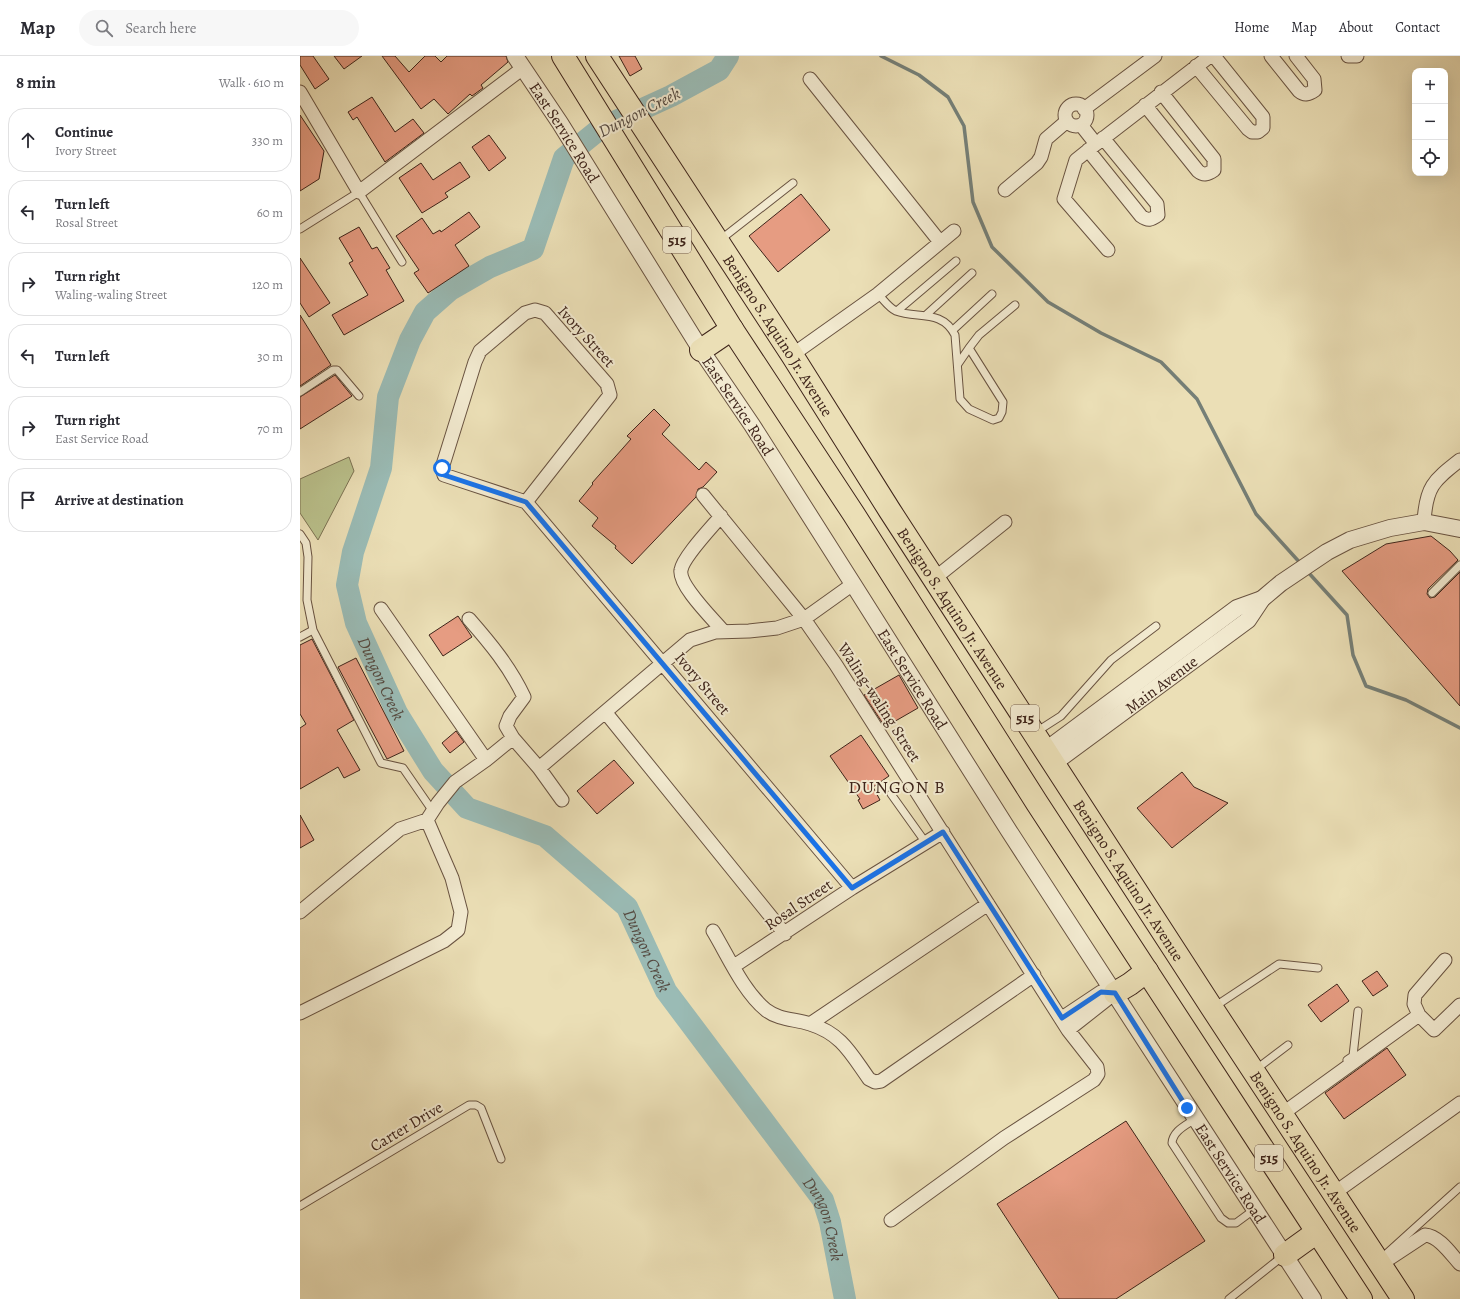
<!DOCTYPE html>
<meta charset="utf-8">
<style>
:root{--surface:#fff;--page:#f7f7f7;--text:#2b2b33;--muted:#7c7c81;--line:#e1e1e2}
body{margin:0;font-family:Alegreya,serif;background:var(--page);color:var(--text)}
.controls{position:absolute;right:12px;top:12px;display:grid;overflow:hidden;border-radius:8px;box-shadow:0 4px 16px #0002}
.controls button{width:36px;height:36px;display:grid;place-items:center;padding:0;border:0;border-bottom:1px solid var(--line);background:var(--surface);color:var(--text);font:20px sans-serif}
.stop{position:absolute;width:12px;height:12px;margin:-9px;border:3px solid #1a73e8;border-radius:50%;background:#fff}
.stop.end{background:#1a73e8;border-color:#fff;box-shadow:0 1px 4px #0008}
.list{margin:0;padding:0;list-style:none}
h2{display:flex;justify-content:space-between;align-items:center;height:52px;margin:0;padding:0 16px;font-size:17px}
h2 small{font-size:13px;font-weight:400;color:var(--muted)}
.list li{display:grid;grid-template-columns:26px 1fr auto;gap:12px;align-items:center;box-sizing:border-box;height:64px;margin:0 8px 8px;padding:0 8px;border:1px solid var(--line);border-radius:16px}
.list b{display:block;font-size:15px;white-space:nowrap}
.list p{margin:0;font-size:13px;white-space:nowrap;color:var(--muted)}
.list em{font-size:13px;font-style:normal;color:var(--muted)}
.icon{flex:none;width:22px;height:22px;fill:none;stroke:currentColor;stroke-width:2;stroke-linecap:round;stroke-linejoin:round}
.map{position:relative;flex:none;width:1160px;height:1243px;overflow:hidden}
header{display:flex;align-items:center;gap:24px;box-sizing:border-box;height:56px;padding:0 20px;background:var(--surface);border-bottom:1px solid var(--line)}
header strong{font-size:19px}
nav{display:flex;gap:22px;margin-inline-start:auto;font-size:14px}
.search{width:280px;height:36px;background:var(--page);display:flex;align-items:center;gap:10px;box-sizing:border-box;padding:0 14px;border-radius:22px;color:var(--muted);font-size:15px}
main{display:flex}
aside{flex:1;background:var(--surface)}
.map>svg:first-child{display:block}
.green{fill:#bac18c;stroke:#7c7253}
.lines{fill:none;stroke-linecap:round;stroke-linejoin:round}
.stream{stroke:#757f77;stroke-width:3.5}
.river{stroke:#9abbb5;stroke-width:22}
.building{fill:#e69c82;stroke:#3e241a}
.service-casing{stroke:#695341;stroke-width:9}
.minor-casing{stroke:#695341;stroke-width:15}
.tertiary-casing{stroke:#695341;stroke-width:18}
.trunk-casing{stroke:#3e241a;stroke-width:24}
.service{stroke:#f2ead0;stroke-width:7}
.minor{stroke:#f2ead0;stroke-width:13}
.tertiary{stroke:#f2ead0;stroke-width:16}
.trunk{stroke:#ebdfb6;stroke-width:22}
.route{stroke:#1a73e8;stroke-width:5}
.labels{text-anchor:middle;stroke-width:4;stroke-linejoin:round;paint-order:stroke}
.shield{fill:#f2ead0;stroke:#745f51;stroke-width:1}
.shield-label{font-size:15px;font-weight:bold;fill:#3e241a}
.street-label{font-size:16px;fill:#3e241a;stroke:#f2ead0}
.water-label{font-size:17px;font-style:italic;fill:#554a41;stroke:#f2ead0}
.quarter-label{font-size:18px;letter-spacing:1px;fill:#3e241a;stroke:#f2ead0}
</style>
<header>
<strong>Map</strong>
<div class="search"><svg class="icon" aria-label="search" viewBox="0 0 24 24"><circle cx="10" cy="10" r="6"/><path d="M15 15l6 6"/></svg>Search here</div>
<nav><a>Home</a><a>Map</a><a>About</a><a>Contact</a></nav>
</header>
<main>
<aside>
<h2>8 min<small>Walk · 610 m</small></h2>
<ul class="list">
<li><svg class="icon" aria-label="ahead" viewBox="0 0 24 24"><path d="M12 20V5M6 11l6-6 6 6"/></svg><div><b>Continue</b><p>Ivory Street</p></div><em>330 m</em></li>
<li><svg class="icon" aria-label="left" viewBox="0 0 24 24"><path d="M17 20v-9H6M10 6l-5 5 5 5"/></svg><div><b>Turn left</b><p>Rosal Street</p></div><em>60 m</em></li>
<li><svg class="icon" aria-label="right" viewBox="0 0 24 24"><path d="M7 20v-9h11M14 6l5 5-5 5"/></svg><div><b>Turn right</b><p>Waling-waling Street</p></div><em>120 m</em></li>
<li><svg class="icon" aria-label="left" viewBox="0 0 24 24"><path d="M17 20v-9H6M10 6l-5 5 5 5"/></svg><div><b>Turn left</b></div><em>30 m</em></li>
<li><svg class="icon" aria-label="right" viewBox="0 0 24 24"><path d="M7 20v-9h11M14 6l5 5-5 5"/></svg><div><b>Turn right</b><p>East Service Road</p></div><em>70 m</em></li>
<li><svg class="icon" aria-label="arrive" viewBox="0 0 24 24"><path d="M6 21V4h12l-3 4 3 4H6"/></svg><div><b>Arrive at destination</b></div></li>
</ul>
</aside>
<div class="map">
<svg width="1160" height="1243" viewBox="0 0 1160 1243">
<rect width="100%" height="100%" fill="#ebdfb6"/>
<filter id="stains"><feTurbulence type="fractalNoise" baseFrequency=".005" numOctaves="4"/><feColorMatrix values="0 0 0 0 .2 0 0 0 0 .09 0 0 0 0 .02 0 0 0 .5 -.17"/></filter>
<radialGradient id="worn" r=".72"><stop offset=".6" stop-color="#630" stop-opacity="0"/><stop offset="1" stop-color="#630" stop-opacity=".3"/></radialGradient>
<path class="green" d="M49 401 54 415 18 484 0 457V423Z"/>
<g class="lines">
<path class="stream" d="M581 0 619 19 648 41 664 70 673 146 692 191 748 246 801 277 861 306 897 343 956 458 1002 509
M1007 515 1047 559 1053 599 1066 630 1106 644 1160 672"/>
<path class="river" id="s1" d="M428 0 419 14 371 40 301 72 264 102 233 193 190 211 150 234 125 256 110 284 88 341 81 412 53 496 47 529 56 567 97 657 133 715 167 752 245 780 327 851 366 935 523 1144 530 1166 545 1243"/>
</g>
<path class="building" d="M0 0H13L29 23 15 33 0 9Z
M34 0H62L44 13Z
M82 0H95L109 16 125 0H135L141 6 147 0H206L208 6 181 29 183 32 172 40 170 38 148 58 134 43 121 53Z
M319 0H335L342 13 330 20Z
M72 41 95 76 113 63 124 77 85 106 57 61 53 64 48 56Z
M0 59 24 95 19 123 0 135Z
M189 79 206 102 189 115 172 91Z
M160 106 170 121 145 137 148 141 122 157 99 122 121 107 133 124Z
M501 138 530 174 478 216 449 180Z
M169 156 180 171 155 189 169 210 128 237 114 217 119 214 96 180 122 162 133 178 140 174 141 176Z
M59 171 72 193 77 191 90 212 86 214 104 245 44 279 32 259 68 239 49 207 53 205 39 182Z
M0 202 30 247 9 261 0 247Z
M0 259 31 309 0 330Z
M35 319 52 340 0 373V341Z
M354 353 370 369 362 378 399 414 406 406 417 416 403 431 398 433 396 441 332 508 315 492 316 490 292 470 298 462 279 445 293 428 292 427 331 383 327 380Z
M1131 480 1150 495 1158 504 1128 533 1127 538 1130 542 1135 541 1160 516V650L1042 515 1086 488Z
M158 560 172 581 143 600 129 579Z
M12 583 54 664 37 674 60 714 44 722 38 711 0 733V672L6 668 0 658V589Z
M56 602 104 695 87 703 38 611Z
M599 619 618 652 585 671 564 639Z
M156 675 164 686 150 697 142 687Z
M561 679 589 720 573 731 580 744 563 753 558 744 560 743 530 700Z
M314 704 334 727 297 758 277 735Z
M882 716 894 731 928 747 872 792 837 752Z
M0 759 14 784 0 792Z
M1077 915 1088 930 1073 940 1062 925Z
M1037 928 1049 945 1021 966 1008 949Z
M1087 992 1106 1019 1044 1063 1025 1037Z
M826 1065 905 1185 816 1243H759L697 1148Z"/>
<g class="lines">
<g class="service-casing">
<path id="service" d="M0 173 59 136 102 206
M420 184 493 127
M578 238C583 243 589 252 596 255 617 263 642 253 655 279L660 343 669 353 693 364 699 362 702 356 703 346 669 292 658 308
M597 255 656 205
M626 259 672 217
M653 274 692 238
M669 292 679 279 715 249
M0 336 33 314H37L59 340
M0 478 6 487 8 501 7 544 13 574 81 707 103 712 132 754
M1132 537 1160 509
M0 581 13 574
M736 676 761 660 811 604 856 570
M591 738 626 787
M914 951 979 908 1018 912
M1047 1004 1053 1000 1058 955
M955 1014 988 989
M895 1063C885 1070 873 1075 872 1087L921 1162 928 1167H936L955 1153
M0 1150 169 1049H176L181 1052 201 1103
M1086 1198 1160 1131
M929 1243 983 1200"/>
</g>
<g class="minor-casing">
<path id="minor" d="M971 0 999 35C1005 40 1009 38 1015 34L1014 23 996 0
M1048 0H1057
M896 10 948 73 952 76H958L963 72V61L914 0
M510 23 640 186
M0 36 59 136 223 12
M765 59a11 11 0 1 1 22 0a11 11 0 1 1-22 0Z
M845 49 898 115C904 120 908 118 914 114V103L861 36
M784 53 855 0
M781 69 796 88 776 104 764 143 808 194
M796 88 910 0
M788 94 841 160C848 165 851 164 858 159L857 148 803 82
M705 134 737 107 741 101 746 83 767 65
M492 299 578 238 654 175
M403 439 504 563 536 609 768 974 797 1011 798 1018 794 1024 704 1082 591 1164
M226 446 310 339 307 328 245 257 235 254 225 257 180 295 175 306 142 412 144 419 226 446 552 832
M421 460C412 471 383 501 381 514 378 529 413 563 423 575
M1124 466C1126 431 1133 425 1160 404
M635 522 705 466
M81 553 186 704
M169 563C190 587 210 611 224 641L210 660 206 670 213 682
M306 657 485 878
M239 712 390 584 415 576 449 575 477 572 504 563 553 528
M0 856 100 773 127 764 138 747 155 726 186 704 213 682 239 712 262 744
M413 875C428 900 443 935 466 954 479 964 495 963 510 968 542 978 551 998 569 1023L575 1026 581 1025 734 919
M434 910 552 832 643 776
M0 957 144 885 158 874 161 856 152 822 127 764
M1119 959 1134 974 1160 949
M762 962 801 936 815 937
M510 968 688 848
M768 974 815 937
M982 1058 1119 959 1114 948 1115 939 1145 904
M1033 1138 1160 1047
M1081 1208 1125 1179C1139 1180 1151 1198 1160 1208"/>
</g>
<g class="tertiary-casing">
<g id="tertiary">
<path id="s2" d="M215 0 260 67 401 294 452 369 553 528 709 775 1013 1243"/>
<path d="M746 694 937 552 962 543"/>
<path id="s3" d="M754 707 948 564 962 543 981 527 1027 496 1050 484 1090 472 1124 466 1160 473"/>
</g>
</g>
<g class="trunk-casing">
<g id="trunk">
<path d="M263 0 432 273 553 457 737 747 1061 1243"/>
<path id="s4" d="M297 0 492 299 590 455 912 952 1103 1243"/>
<path d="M401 294 432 273"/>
<path d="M815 937 830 928 847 915"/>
<path d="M985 1199 1017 1176"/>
</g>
</g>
<use href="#service" class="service"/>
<use href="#minor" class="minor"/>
<use href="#tertiary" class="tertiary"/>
<use href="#trunk" class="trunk"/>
</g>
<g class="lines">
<path class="route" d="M142 412 144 419 226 446 552 832 643 776 762 962 801 936 815 937 887 1052"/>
</g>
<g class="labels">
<g class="shield">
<rect x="363" y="171" width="28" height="26" rx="3"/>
<rect x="711" y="649" width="28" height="26" rx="3"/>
<rect x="955" y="1089" width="28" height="26" rx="3"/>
</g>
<g class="shield-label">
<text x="377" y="189">515</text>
<text x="725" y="667">515</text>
<text x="969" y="1107">515</text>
</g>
<g class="street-label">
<text dy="6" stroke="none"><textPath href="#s2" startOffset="91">East Service Road</textPath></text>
<text dy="6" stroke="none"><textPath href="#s4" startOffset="333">Benigno S. Aquino Jr. Avenue</textPath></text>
<text transform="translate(287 280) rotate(48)" y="6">Ivory Street</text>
<text dy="6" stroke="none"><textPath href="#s2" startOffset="415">East Service Road</textPath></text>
<text dy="6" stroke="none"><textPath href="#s4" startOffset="657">Benigno S. Aquino Jr. Avenue</textPath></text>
<text dy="6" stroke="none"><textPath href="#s2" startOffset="739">East Service Road</textPath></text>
<text transform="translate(403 627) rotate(50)" y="6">Ivory Street</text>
<text dy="6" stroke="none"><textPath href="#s3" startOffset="133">Main Avenue</textPath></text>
<text transform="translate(580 646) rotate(57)" y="6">Waling-waling Street</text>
<text dy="6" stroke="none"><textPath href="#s4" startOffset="981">Benigno S. Aquino Jr. Avenue</textPath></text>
<text transform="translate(498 848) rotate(-34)" y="6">Rosal Street</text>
<text transform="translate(106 1070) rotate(-31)" y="6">Carter Drive</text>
<text dy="6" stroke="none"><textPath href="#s4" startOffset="1305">Benigno S. Aquino Jr. Avenue</textPath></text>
<text dy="6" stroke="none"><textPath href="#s2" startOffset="1327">East Service Road</textPath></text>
</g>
<g class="water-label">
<text transform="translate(339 56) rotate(-27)" y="6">Dungon Creek</text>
<text dy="6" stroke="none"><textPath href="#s1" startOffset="804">Dungon Creek</textPath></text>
<text dy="6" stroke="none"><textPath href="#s1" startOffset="1200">Dungon Creek</textPath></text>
<text dy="6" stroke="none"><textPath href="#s1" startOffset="1524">Dungon Creek</textPath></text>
</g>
<g class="quarter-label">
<text x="597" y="737">DUNGON B</text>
</g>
</g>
<rect width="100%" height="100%" filter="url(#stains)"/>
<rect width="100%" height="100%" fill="url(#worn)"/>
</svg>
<div class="controls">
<button>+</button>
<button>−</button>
<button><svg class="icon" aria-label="locate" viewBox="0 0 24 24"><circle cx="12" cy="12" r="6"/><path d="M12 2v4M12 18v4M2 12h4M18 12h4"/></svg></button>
</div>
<div class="stop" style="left:142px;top:412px"></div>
<div class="stop end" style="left:887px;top:1052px"></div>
</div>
</main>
